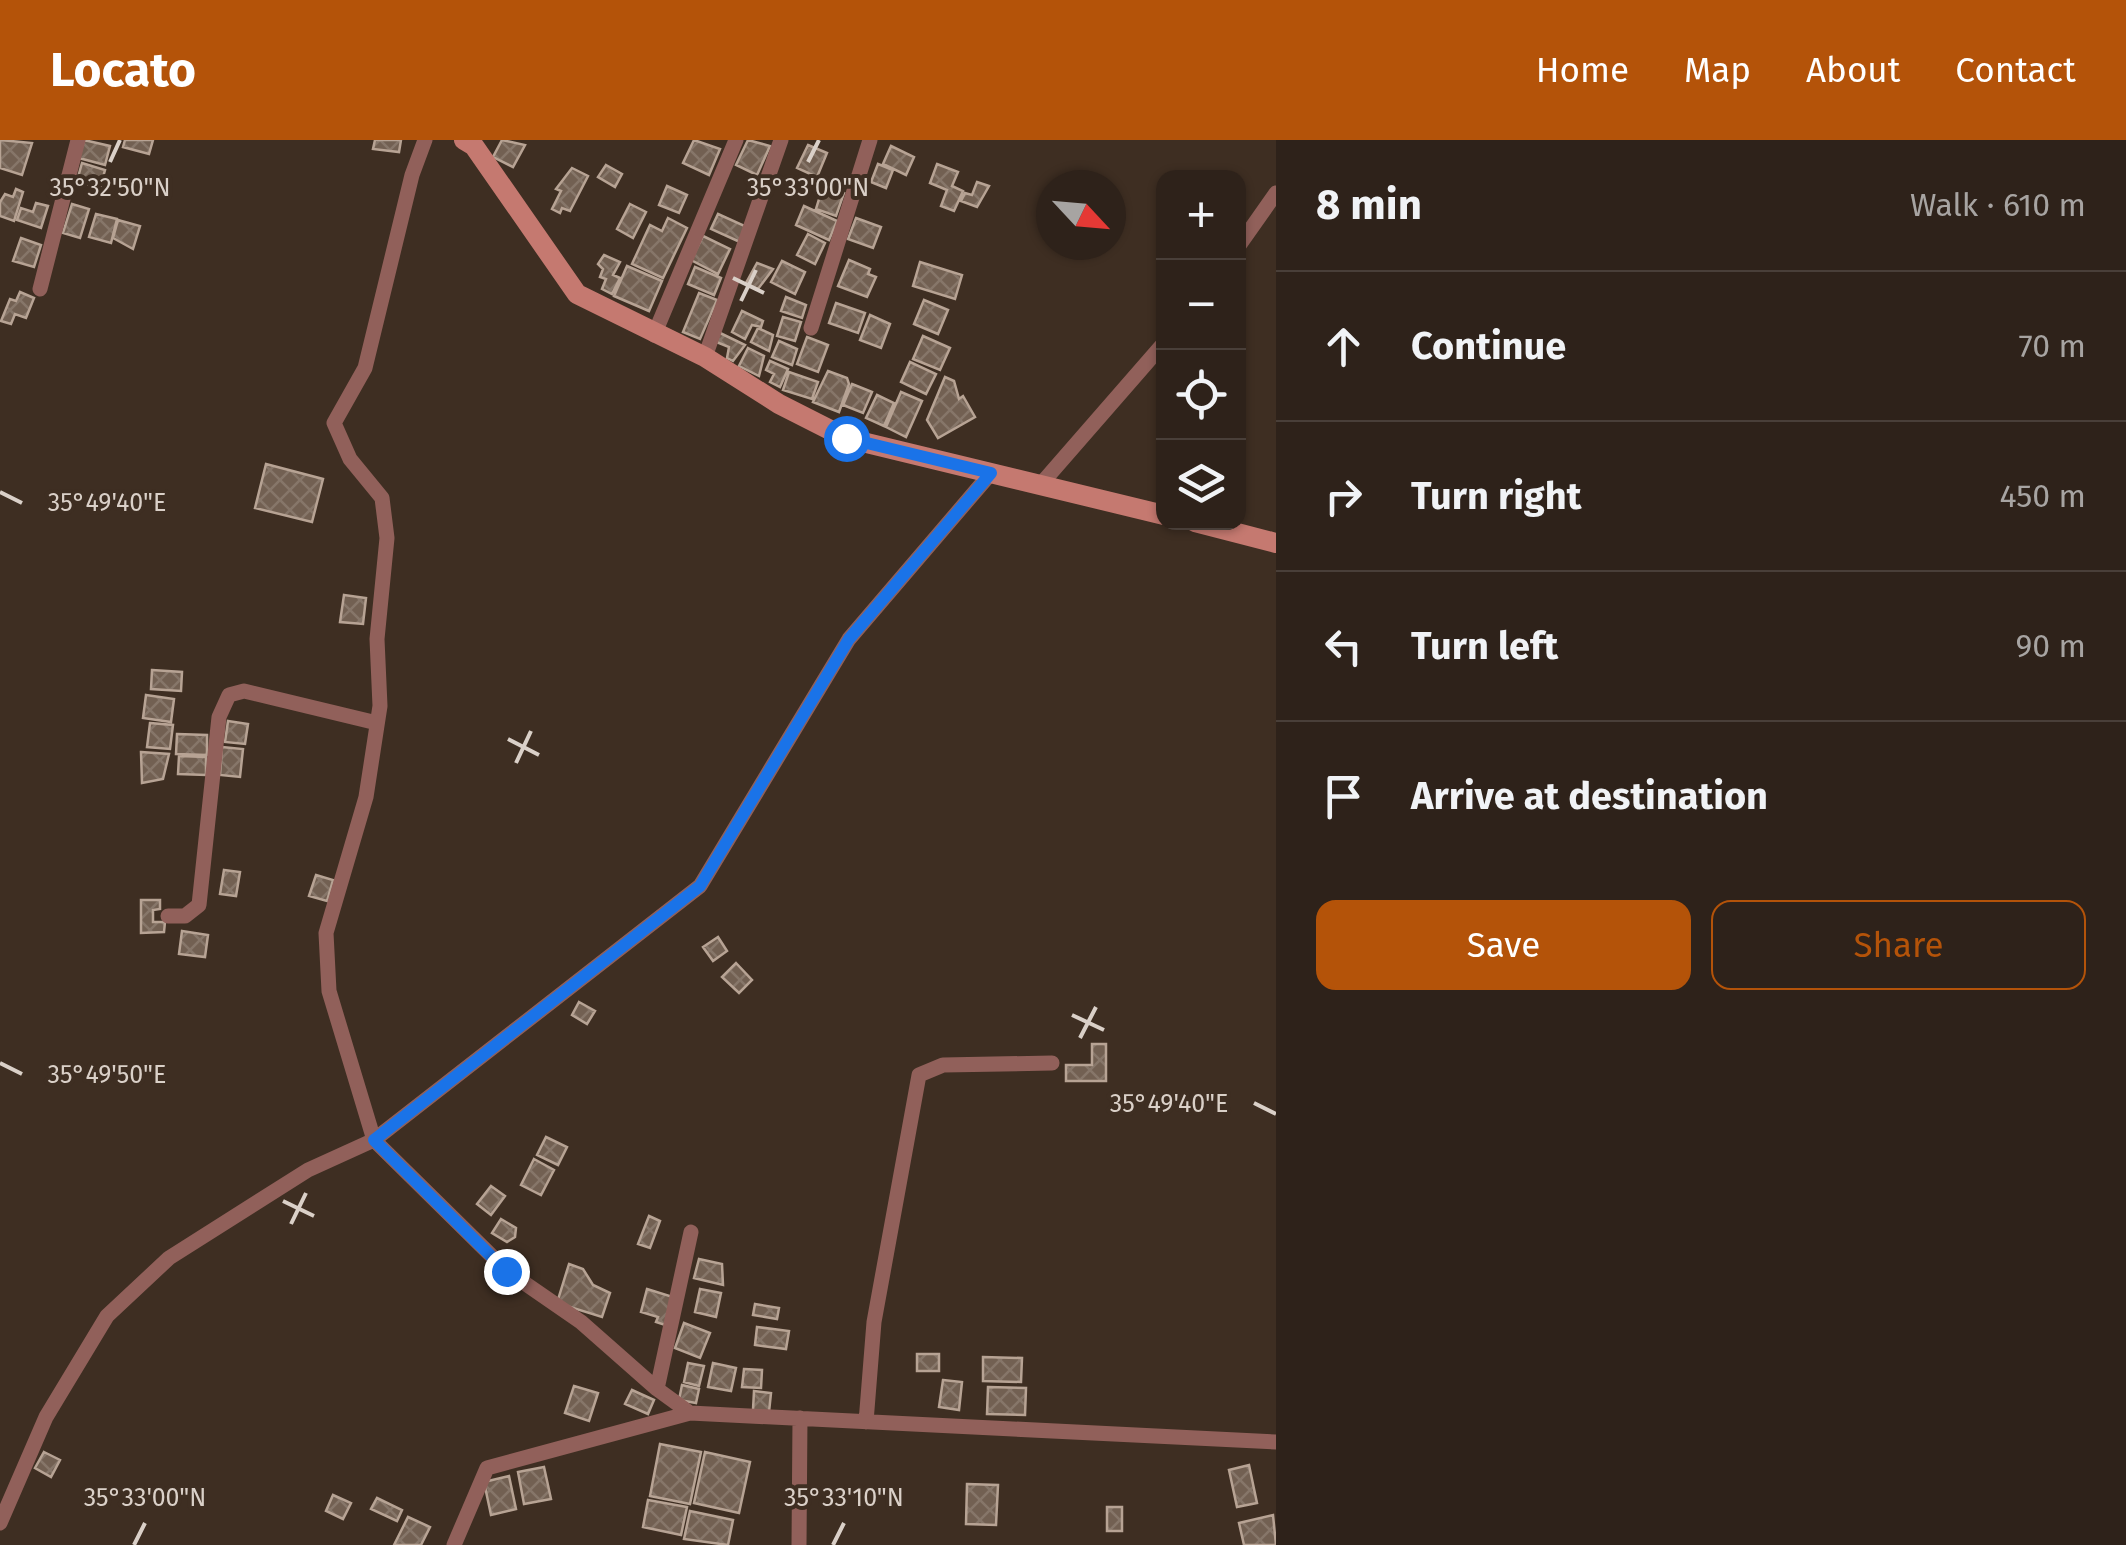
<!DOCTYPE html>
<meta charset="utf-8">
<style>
:root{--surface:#2e221a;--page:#362a23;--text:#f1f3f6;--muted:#a7a4a2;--line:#493f39;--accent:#b45309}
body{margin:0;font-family:"Fira Sans",sans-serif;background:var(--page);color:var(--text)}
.controls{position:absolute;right:30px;top:30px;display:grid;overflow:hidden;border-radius:20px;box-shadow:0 2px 8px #0004}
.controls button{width:90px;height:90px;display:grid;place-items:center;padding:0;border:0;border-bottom:2px solid var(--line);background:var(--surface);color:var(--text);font:50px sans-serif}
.compass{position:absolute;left:1036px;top:30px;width:90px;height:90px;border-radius:50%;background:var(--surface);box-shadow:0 2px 8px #0004;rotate:116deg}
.stop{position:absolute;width:30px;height:30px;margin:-22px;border:8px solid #1a73e8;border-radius:50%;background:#fff}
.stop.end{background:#1a73e8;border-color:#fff;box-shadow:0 2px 10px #0008}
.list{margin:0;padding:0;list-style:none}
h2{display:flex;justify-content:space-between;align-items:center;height:130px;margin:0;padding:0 40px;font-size:42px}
h2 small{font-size:32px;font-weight:400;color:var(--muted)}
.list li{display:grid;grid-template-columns:65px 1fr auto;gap:30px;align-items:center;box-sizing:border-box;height:150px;padding:0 40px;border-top:2px solid var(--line)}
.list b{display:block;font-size:38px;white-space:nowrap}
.list em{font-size:32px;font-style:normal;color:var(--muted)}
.actions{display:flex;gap:20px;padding:30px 40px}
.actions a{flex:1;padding:22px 0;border:2px solid var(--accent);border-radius:20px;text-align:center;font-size:35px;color:var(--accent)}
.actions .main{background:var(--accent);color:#fff}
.icon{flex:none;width:55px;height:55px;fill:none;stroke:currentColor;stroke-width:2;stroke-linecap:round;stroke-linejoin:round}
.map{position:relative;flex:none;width:1276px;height:1405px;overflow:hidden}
header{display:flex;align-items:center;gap:60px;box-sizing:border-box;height:140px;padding:0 50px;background:var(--accent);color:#fff}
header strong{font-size:48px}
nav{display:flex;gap:55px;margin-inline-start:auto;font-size:35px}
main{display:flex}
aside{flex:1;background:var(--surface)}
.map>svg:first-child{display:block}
.building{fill:url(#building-cross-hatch);stroke:#b7a394;stroke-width:2.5}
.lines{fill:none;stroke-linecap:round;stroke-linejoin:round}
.street{stroke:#91605a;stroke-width:15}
.secondary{stroke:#c57970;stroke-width:20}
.route{stroke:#1a73e8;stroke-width:12}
.ticks{fill:none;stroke:#dad0c8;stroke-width:4}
.ticks-label{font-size:25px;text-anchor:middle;fill:#dad0c8;stroke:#3e2e22;stroke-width:8;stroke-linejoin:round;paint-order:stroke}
</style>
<header>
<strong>Locato</strong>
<nav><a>Home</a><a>Map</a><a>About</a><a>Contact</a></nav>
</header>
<main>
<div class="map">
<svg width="1276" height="1405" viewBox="0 0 1276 1405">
<defs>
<pattern id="building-cross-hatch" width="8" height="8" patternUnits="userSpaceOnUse" patternTransform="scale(2.5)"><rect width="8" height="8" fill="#726052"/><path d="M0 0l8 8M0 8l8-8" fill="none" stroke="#867669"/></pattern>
</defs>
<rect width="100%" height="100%" fill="#3e2e22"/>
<path class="building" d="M0 0 32 3 22 35 0 28Z
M84 0 110 6 105 25 79 18Z
M125 0H153L149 14 123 7Z
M375 0H401L399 12 373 9Z
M502 0 525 5 513 27 493 17Z
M694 0 720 9 709 35 683 23Z
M748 0 770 6 757 35 736 25Z
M808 5 827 13 817 37 797 28Z
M891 6 914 17 906 35 883 24Z
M82 23 105 30 100 48 77 41Z
M878 24 893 30 886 48 871 42Z
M937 24 958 32 952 46 963 51 954 71 941 66 947 50 930 43Z
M606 25 622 34 615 47 598 37Z
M572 28 588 36 570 71 562 68 560 73 552 69 561 51 556 49Z
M977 42 989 46 977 67 961 61 965 53 972 55Z
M667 46 687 55 679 73 659 65Z
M823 46 844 53 836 76 816 69Z
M16 49 23 52 14 81 0 76V62L5 54 13 57Z
M36 63 48 66 41 88 17 80 21 68 33 72Z
M72 64 89 69 80 98 63 93Z
M630 64 646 72 633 98 617 89Z
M804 66 837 81 829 100 796 85Z
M96 74 117 79 111 103 89 97Z
M718 74 747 87 740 102 711 89Z
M668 78 687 88 663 138 632 124 650 85 662 91Z
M856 78 881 87 873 108 848 99Z
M118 80 140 86 133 109 113 98Z
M808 94 825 103 815 124 797 115Z
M703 96 730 109 718 134 691 120Z
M21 98 41 105 34 127 13 121Z
M604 115 620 122 613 135 620 138 612 154 602 149 606 139 600 137 603 129 598 124Z
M849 120 870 129 868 134 876 137 867 157 838 146Z
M782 121 805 132 795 154 771 142Z
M920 122 962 135 955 159 913 146Z
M757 123 773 129 758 149 746 143Z
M627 126 662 141 649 171 614 156Z
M695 127 721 138 714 155 688 144Z
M20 152 34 158 26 178 15 174 11 184 1 181 10 159 16 161Z
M699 153 717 160 700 199 683 192Z
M786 157 806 165 802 178 781 171Z
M924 160 948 170 938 194 914 184Z
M836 163 865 173 858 193 829 183Z
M742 171 763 181 761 187 752 185 745 199 732 192Z
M870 175 890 184 881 208 860 200Z
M783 177 801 182 795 201 777 196Z
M758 188 773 195 769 211 751 202Z
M718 192 745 205 733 221 727 218 729 207 714 201Z
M923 196 950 208 940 230 913 219Z
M807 197 828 205 818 232 797 224Z
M779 201 797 209 792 225 772 217Z
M748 208 764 216 759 236 739 226Z
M770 221 788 229 780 247 770 242 774 234 766 230Z
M910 222 936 234 926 254 901 242Z
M828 231 847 238 849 244 839 272 813 262Z
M789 232 818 242 812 259 783 250Z
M945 237 954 241 959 259 963 256 975 277 938 298 927 280Z
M852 244 872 252 863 273 843 265Z
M901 252 922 261 906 297 886 287Z
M877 255 894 263 884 286 866 278Z
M266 324 323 339 312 382 255 368Z
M344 455 366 458 363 484 340 482Z
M152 530 182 532 181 551 151 549Z
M146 555 174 559 171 582 143 578Z
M228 581 248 584 245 604 225 602Z
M150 583 173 585 170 609 147 607Z
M177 594 207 595V615L176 614Z
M222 607 243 609 240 637 220 635Z
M141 612 169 614 163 639 142 643Z
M179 616 206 617V635L178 634Z
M224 730 240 732 236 756 220 754Z
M316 735 333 740 327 761 309 756Z
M141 760H160V769L153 770V782H165L164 792 141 793Z
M182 791 208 795 205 817 179 814Z
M718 797 727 811 713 821 703 807Z
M736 823 752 840 739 853 722 837Z
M579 862 595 871 587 884 572 875Z
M1092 904H1106V941H1066V925H1092Z
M546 997 567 1007 558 1025 537 1015Z
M534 1019 554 1030 541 1055 521 1045Z
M491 1046 505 1056 491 1075 477 1064Z
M649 1076 660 1081 650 1108 638 1104Z
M501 1079 516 1088 515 1097 507 1102 492 1093Z
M699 1119 722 1124 723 1145 694 1138Z
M569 1124 583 1129 593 1145 610 1153 602 1177 557 1163Z
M647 1149 673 1157 665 1185 656 1182 658 1177 641 1172Z
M700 1149 721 1153 716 1177 695 1172Z
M755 1164 779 1168 777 1179 753 1175Z
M684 1183 710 1193 700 1218 675 1208Z
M757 1187 789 1191 786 1209 755 1205Z
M917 1214H939V1231H917Z
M983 1217 1022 1218 1021 1242 983 1241Z
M688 1223 704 1226 699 1246 684 1242Z
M713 1223 736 1228 731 1251 708 1247Z
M744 1229 762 1230 761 1248 742 1247Z
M943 1240 962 1242 959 1270 939 1267Z
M682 1245 699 1249 696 1263 679 1260Z
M574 1246 598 1253 589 1281 565 1273Z
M988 1247 1026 1248 1025 1275 987 1274Z
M632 1250 654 1260 648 1274 625 1264Z
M754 1251 771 1253 769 1272 753 1270Z
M660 1304 701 1312 690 1364 650 1356Z
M44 1312 60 1320 51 1337 35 1328Z
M705 1312 750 1322 739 1373 694 1363Z
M1249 1325 1257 1363 1237 1367 1229 1330Z
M544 1327 551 1359 524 1364 518 1332Z
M509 1336 516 1369 491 1375 484 1342Z
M967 1344 998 1345 996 1385 966 1384Z
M333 1355 351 1363 343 1379 326 1371Z
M377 1358 402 1370 397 1381 371 1369Z
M648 1360 687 1367 681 1395 643 1387Z
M1107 1367H1122V1391H1107Z
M690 1371 733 1380 728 1405 684 1399Z
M1273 1375 1276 1405H1244L1239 1383Z
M408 1377 430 1387 421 1405H394Z"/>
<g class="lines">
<path class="street" d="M425 0 412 35 365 228 334 283 350 319 382 358 387 398 377 499 380 566 366 657 326 793 329 851 374 1000 507 1131 581 1182 657 1249 690 1273 1276 1302
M1238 107 1276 53
M40 149 78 0
M811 188 870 0
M654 195 736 0
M705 217 781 0
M1042 343 1164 203
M168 776H185L199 765 219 577 229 555 244 551 377 583
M657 1249 691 1092
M866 1282 874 1182 919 935 943 925 1052 923
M0 1383 46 1277 107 1176 169 1118 308 1030 374 1000 700 746 849 499 991 333
M454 1405 487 1328 690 1273
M799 1405 800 1278"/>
<path class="secondary" d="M464 0 474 6 577 154 705 217 779 264 846 298 1164 375
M1195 382 1276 403"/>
</g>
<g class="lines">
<path class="route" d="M506 1131 374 1000 700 746 849 499 991 333 846 298"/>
</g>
<path class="ticks" d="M110 22 120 0M808 22 819 0M733 138 764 153M741 161 756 130M0 352 22 363M508 599 539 615M516 623 531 591M1072 875 1104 890M1080 898 1096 867M0 923 22 934M1254 963 1276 974M283 1061 314 1076M291 1084 306 1053M134 1405 145 1383M833 1405 844 1383"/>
<g class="ticks-label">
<text x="110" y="56">35°32'50"N</text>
<text x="808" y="56">35°33'00"N</text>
<text x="107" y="371">35°49'40"E</text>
<text x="107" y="943">35°49'50"E</text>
<text x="1169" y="972">35°49'40"E</text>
<text x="145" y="1366">35°33'00"N</text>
<text x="844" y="1366">35°33'10"N</text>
</g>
</svg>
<div class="controls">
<button>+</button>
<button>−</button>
<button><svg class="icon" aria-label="locate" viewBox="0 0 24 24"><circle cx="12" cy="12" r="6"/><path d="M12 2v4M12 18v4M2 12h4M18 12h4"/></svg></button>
<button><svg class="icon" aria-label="layers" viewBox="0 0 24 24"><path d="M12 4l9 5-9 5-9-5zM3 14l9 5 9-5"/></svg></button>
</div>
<svg class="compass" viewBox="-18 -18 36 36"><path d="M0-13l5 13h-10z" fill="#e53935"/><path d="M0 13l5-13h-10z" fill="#a7a4a2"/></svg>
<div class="stop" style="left:846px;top:298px"></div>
<div class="stop end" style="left:506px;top:1131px"></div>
</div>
<aside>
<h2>8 min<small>Walk · 610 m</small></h2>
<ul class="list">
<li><svg class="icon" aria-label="ahead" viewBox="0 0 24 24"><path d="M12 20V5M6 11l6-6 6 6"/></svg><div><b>Continue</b></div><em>70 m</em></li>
<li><svg class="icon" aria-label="right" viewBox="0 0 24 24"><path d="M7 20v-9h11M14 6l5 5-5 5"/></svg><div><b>Turn right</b></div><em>450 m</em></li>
<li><svg class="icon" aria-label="left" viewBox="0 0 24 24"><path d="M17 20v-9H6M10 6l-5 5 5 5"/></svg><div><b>Turn left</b></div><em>90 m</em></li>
<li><svg class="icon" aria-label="arrive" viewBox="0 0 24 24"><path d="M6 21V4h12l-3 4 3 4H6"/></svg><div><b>Arrive at destination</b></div></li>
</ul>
<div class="actions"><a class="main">Save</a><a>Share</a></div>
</aside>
</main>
